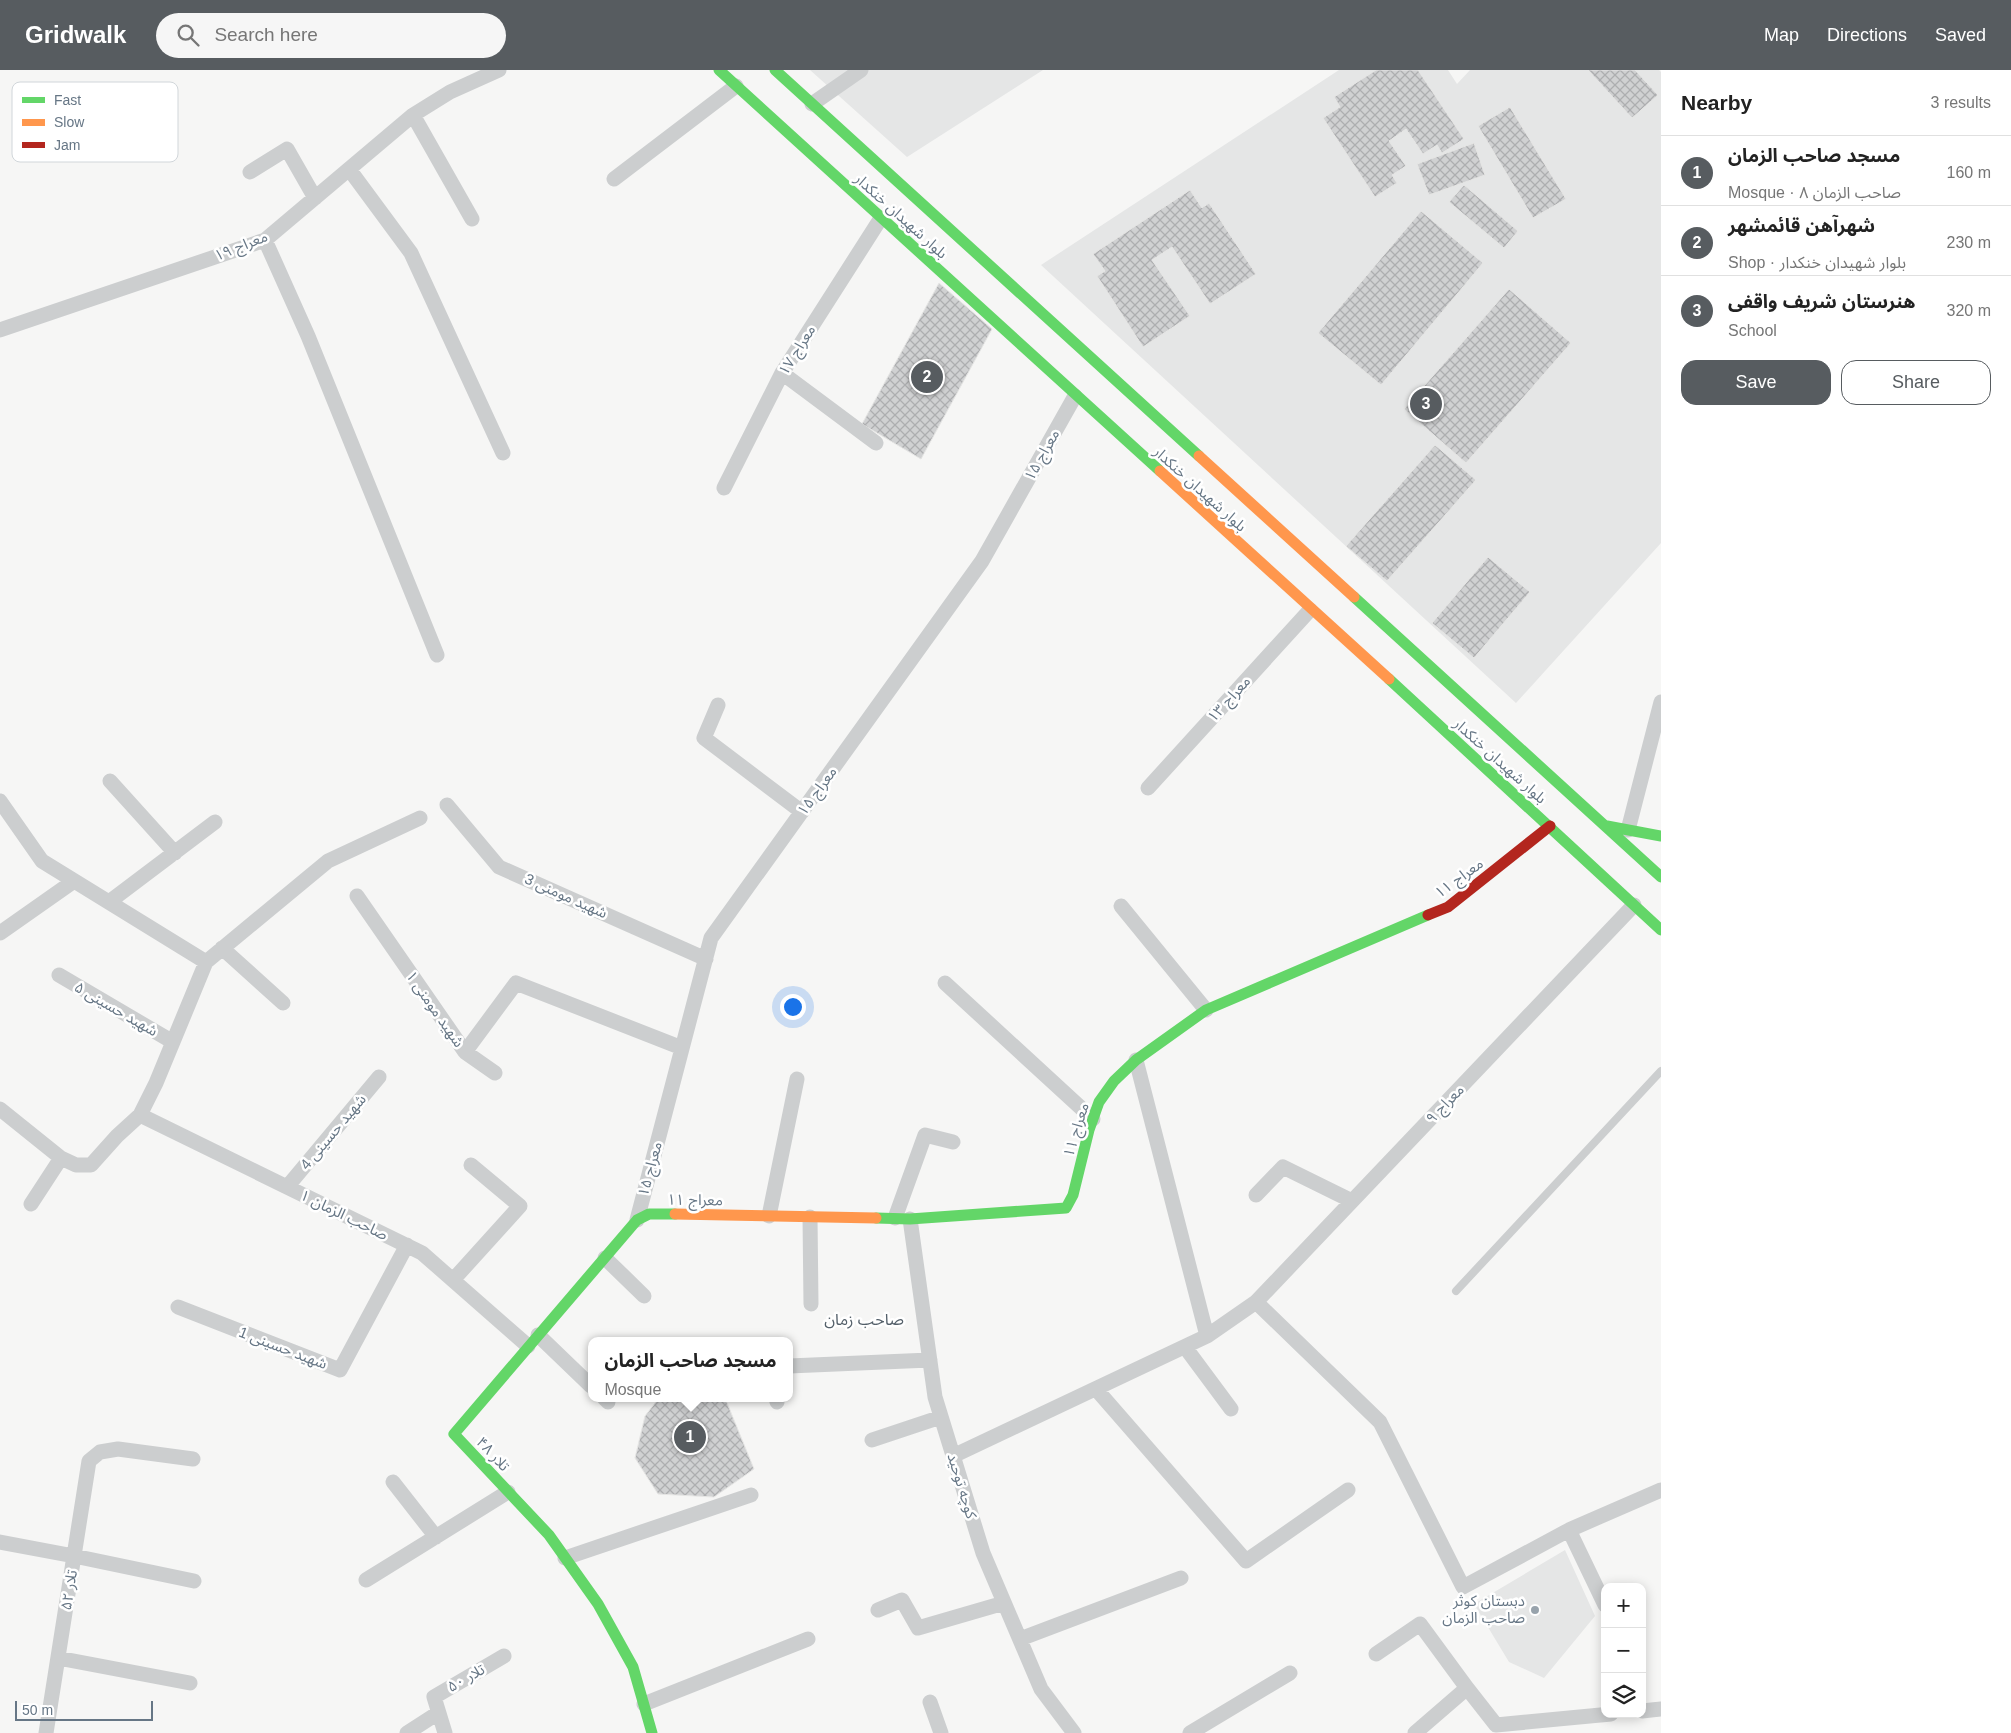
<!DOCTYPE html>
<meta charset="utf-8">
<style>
:root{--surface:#fff;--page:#f6f6f6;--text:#222;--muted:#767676;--line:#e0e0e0;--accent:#575c60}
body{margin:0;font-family:Arial,"Noto Sans Arabic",sans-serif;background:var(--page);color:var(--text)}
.controls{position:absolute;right:15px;bottom:15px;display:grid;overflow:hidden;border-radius:10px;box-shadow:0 2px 12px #0003}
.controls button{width:45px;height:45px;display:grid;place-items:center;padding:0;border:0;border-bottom:1px solid var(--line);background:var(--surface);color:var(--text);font:25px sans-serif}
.scale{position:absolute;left:15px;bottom:12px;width:138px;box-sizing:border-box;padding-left:5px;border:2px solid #667685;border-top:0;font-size:14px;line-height:18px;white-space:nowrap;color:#667685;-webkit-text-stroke:4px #fff;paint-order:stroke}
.you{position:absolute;left:792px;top:936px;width:18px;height:18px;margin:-12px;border:4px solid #fff;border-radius:50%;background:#1a73e8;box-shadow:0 0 0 8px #1a73e833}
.badge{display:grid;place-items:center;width:32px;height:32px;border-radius:50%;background:var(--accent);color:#fff;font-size:16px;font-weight:700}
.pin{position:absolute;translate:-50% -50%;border:2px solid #fff;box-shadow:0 1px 5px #0006}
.popup{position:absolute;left:588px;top:1267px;width:205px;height:65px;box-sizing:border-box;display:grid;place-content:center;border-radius:10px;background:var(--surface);filter:drop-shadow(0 1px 4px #0005);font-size:16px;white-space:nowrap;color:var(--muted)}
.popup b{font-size:19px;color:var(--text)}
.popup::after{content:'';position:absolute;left:50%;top:100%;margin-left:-10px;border:10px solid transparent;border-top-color:var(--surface)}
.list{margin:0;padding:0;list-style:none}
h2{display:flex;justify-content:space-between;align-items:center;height:65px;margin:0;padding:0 20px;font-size:21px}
h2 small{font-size:16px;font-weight:400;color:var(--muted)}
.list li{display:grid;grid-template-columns:32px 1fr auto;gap:15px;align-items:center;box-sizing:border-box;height:70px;padding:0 20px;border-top:1px solid var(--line)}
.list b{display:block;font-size:19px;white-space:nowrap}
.list p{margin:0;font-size:16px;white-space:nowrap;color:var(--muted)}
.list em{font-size:16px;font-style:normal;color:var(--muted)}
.actions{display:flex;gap:10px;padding:15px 20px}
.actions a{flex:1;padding:11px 0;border:1px solid var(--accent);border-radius:15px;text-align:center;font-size:18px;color:var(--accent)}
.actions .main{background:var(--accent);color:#fff}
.icon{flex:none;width:28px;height:28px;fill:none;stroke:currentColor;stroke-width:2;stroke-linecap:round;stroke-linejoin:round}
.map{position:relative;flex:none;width:1661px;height:1663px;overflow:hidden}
header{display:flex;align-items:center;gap:30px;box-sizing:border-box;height:70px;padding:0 25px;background:var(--accent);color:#fff}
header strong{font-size:24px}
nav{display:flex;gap:28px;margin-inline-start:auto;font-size:18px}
.search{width:350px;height:45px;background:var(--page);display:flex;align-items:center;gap:12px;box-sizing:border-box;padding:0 18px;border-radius:28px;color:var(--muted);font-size:19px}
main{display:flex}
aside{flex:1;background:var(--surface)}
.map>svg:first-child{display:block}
.built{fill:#e5e6e6}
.building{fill:url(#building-cross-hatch);stroke:#e6e6e5}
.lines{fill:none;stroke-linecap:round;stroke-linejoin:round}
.lane{stroke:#cccecf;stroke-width:8}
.street{stroke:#cccecf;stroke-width:15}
.fast{stroke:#63d668;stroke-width:11}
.slow{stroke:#ff974d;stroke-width:11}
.jam{stroke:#b3261e;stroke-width:11}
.poi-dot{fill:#98a3ac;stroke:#fff;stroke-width:2}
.labels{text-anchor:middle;stroke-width:5;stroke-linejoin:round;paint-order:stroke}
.street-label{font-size:15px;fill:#667685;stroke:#fff}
.poi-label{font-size:15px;fill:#667685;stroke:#fff;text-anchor:end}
.neighbourhood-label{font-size:16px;fill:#54606a;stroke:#fff}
.key{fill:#fff;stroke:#d1d6da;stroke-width:1}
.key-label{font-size:14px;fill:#667685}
</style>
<header>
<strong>Gridwalk</strong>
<div class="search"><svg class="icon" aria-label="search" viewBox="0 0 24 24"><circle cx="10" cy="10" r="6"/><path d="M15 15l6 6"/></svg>Search here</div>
<nav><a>Map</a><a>Directions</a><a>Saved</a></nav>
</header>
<main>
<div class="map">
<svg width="1661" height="1663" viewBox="0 0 1661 1663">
<defs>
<pattern id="building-cross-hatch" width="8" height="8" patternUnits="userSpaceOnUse" patternTransform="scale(1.25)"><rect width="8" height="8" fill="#d0d1d2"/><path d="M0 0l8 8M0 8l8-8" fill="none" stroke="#adaeb0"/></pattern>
</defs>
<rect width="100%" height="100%" fill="#f6f6f5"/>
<path class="built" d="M810 0H1043L907 87Z
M1339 0H1448L1457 14 1470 0H1659L1661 2V473L1516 633 1041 195Z
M1565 1480 1595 1546 1544 1608 1509 1592 1474 1534Z"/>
<path class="building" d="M1376 0H1418L1464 69 1442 83 1437 75 1423 84 1406 59 1389 71 1406 96 1392 105 1397 113 1375 127 1323 48 1340 37 1334 27Z
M1588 0H1635L1658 25 1632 48Z
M1510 37 1566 129 1533 148 1478 56Z
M1474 73 1485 105 1429 125 1417 94Z
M1464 115 1518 161 1504 178 1449 132Z
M1190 120 1202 138 1209 133 1256 204 1210 234 1172 177 1152 190 1190 246 1143 277 1097 206 1105 201 1093 184Z
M1421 141 1483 193 1381 315 1318 263Z
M939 213 992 259 921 389 862 354Z
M1509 219 1571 273 1466 393 1404 339Z
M1435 375 1476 410 1387 511 1346 476Z
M1488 487 1530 522 1474 588 1432 553Z
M659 1328H725L754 1399 714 1427 658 1424 635 1388 645 1346Z"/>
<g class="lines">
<path class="lane" d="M1456 1221 1661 1001"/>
<path class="street" d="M812 34 861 0
M413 45 472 149
M349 99 411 183 503 383
M250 102 287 79 315 128
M614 109 736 16
M265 170 308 266 437 585
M0 260 265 170 413 45 450 22 499 0
M782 303 876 373
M724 418 782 303 881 148
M718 635 704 668 802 742
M110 711 175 783
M1148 718 1310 540
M0 731 42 791 206 892
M447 735 499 797 706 889
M1628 760 1661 632
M357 826 465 982 516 913 682 978
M109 832 215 752
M1121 836 1206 940
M0 863 74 811
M222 878 283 933
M59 905 173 972
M945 913 1093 1049
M465 982 495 1003
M1136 990 1207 1266
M0 1039 61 1088 76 1095H91L117 1066 140 1045 156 1013 206 892 328 791 420 748
M140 1045 422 1183 528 1276
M287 1117 379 1007
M1256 1125 1283 1097 1352 1131
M31 1134 61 1088
M769 1146 797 1009
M810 1147 811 1234
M895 1148 925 1065 953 1072
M910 1149 935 1327 983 1483 1041 1619 1074 1663
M637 1150 711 868 982 491 1075 326
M605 1188 644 1226
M453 1210 520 1136 471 1095
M1256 1232 1634 835
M178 1237 340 1300 407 1175
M538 1265 591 1316
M1185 1277 1231 1339
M789 1296 930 1290
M1096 1319 1246 1491 1348 1420
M604 1328 608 1332
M776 1328 777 1332
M872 1370 941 1347
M953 1386 1207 1266 1256 1232 1380 1352 1463 1517 1569 1460 1661 1420
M393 1412 436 1467
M1569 1460 1605 1535
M0 1472 74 1486 194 1511
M565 1488 751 1425
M366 1510 508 1422
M878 1540 902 1530 918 1558 1004 1533
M1020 1569 1181 1508
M1376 1584 1420 1554 1467 1618
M58 1588 190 1613
M930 1632 941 1663
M644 1634 808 1569
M1642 1641 1661 1639
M46 1663 89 1391 100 1382 118 1379 193 1389
M407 1663 438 1643
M445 1663 434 1627 504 1586
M1190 1663 1290 1603
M1415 1663 1467 1618 1496 1655 1611 1644"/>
<path class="fast" d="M719 0 1160 401
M775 0 1199 386
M1354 527 1661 807
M1389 609 1661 860
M1607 756 1661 766
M876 1148 910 1149 1066 1138 1073 1125 1089 1060 1099 1032 1114 1011 1136 990 1206 940 1428 845
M652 1663 633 1597 598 1534 549 1465 454 1364 637 1150 649 1144H675"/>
<path class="slow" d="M1199 386 1354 527
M1160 401 1389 609
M675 1144 876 1148"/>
<path class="jam" d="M1428 845 1448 837 1550 756"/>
</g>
<circle class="poi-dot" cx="1535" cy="1540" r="5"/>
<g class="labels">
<g class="street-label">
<text transform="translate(901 146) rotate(42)" y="5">بلوار شهیدان خنکدار</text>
<text transform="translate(241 176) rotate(-22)" y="5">معراج ۱۹</text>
<text transform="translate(797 280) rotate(-58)" y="5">معراج ۱۷</text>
<text transform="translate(1042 385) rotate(-61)" y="5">معراج ۱۵</text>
<text transform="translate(1200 419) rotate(42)" y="5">بلوار شهیدان خنکدار</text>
<text transform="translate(1229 629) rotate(-48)" y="5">معراج ۱۳</text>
<text transform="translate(1500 691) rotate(42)" y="5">بلوار شهیدان خنکدار</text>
<text transform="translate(817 721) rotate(-54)" y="5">معراج ۱۵</text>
<text transform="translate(1459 808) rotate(-36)" y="5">معراج ۱۱</text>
<text transform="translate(566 826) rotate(24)" y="5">شهید مومنی 3</text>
<text transform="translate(116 939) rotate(30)" y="5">شهید حسینی ۵</text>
<text transform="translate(435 939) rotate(55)" y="5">شهید مومنی ۱</text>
<text transform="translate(1445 1034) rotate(-46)" y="5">معراج ۹</text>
<text transform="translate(1076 1060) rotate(-73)" y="5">معراج ۱۱</text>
<text transform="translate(333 1062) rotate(-50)" y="5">شهید حسینی 4</text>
<text transform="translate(650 1099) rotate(-75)" y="5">معراج ۱۵</text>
<text transform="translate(695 1130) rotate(1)" y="5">معراج ۱۱</text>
<text transform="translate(344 1145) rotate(26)" y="5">صاحب الزمان ۱</text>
<text transform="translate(283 1278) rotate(21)" y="5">شهید حسینی 1</text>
<text transform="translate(493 1384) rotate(47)" y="5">تلار ۴۸</text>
<text transform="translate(962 1416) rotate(73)" y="5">کوچه توحید</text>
<text transform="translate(69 1520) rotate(-81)" y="5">تلار ۵۲</text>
<text transform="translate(466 1608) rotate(-30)" y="5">تلار ۵۰</text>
</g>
<g class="poi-label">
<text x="1525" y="1536">دبستان کوثر<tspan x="1525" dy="17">صاحب الزمان</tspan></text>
</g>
<g class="neighbourhood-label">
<text x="864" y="1255">صاحب زمان</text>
</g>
</g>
<rect x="12" y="12" width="166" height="80" rx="8" class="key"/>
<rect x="22" y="27" width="23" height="6" fill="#63d668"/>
<rect x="22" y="49" width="23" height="7" fill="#ff974d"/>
<rect x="22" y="72" width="23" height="6" fill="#b3261e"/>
<g class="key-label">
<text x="54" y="35">Fast</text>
<text x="54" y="57">Slow</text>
<text x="54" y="80">Jam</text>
</g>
</svg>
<div class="controls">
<button>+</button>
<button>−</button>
<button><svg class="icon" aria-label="layers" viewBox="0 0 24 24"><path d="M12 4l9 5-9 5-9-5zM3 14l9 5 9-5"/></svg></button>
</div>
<div class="scale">50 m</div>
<div class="you"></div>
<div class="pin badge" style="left:690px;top:1367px">1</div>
<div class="popup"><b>مسجد صاحب الزمان</b>Mosque</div>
<div class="pin badge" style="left:927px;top:307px">2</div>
<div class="pin badge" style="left:1426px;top:334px">3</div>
</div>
<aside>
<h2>Nearby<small>3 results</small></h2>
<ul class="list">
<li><span class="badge">1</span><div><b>مسجد صاحب الزمان</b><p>Mosque · صاحب الزمان ۸</p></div><em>160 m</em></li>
<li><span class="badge">2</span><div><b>شهرآهن قائمشهر</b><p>Shop · بلوار شهیدان خنکدار</p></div><em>230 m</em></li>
<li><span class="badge">3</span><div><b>هنرستان شریف واقفی</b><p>School</p></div><em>320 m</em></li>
</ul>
<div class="actions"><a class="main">Save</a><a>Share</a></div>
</aside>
</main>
